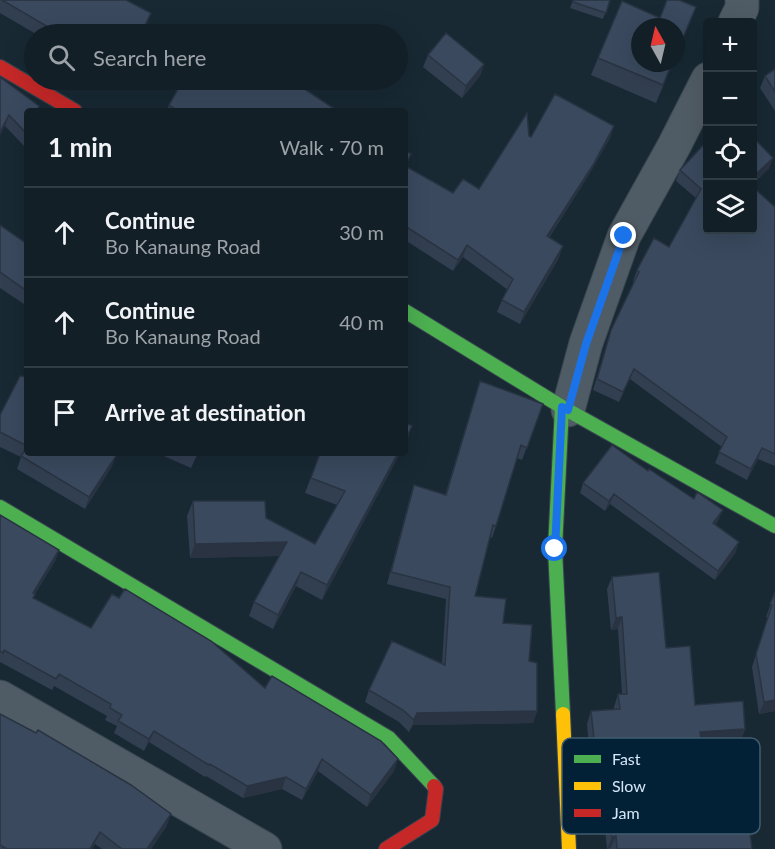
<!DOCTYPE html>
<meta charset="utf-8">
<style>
:root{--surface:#121f27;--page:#1f2c33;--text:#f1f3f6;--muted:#9ca2a7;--line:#313d44}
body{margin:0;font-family:Lato,sans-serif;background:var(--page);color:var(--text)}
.controls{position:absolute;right:18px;top:18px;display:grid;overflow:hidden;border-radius:6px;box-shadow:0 6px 24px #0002}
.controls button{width:54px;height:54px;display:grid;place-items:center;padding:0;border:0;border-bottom:2px solid var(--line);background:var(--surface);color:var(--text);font:30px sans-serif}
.compass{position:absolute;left:631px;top:18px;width:54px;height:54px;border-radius:50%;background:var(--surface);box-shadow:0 6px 24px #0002;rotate:352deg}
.stop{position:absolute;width:18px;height:18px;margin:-14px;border:4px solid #1a73e8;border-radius:50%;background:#fff}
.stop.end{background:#1a73e8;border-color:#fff;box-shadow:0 2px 6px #0008}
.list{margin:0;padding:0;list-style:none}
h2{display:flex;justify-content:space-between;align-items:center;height:78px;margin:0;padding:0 24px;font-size:26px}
h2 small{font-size:20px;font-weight:400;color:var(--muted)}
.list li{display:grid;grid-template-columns:39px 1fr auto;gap:18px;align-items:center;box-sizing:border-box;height:90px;padding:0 24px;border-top:2px solid var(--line)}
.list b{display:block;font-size:22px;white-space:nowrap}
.list p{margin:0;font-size:20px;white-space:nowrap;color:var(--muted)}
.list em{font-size:20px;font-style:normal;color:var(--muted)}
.icon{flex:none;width:33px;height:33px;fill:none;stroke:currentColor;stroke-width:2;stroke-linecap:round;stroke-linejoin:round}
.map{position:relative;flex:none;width:775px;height:849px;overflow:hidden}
.search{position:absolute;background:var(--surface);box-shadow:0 6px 24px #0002;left:24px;top:24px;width:384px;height:66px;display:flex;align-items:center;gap:15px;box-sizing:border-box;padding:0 21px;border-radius:33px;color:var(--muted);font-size:22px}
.panel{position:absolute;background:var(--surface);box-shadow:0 6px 24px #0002;left:24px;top:108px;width:384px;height:348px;border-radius:6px}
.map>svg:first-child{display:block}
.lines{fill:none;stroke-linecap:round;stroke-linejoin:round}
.street-casing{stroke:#38454f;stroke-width:35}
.fast-casing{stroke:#38454f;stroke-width:16}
.slow-casing{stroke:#38454f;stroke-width:16}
.jam-casing{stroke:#38454f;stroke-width:16}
.street{stroke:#505c65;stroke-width:33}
.fast{stroke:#4caf50;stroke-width:14}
.slow{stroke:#ffc107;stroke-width:14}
.jam{stroke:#c62828;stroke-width:14}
.wall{fill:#323f51}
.shaded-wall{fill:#293342}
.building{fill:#3a495e;stroke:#293342;stroke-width:1.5}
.route{stroke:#1a73e8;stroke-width:8}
.key{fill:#022137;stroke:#415c70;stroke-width:1.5}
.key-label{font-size:16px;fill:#d5e7f6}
</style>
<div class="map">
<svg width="775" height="849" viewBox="0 0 775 849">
<rect width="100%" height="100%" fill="#182934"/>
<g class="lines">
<g class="street-casing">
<path id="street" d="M735 22 742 8V0
M568 410 586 343 624 236 674 146 708 79
M0 697 265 849"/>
</g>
<g class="fast-casing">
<path id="fast" d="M405 311 562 407 775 526
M562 407 555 549 563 714
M0 507 389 738 434 786"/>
</g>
<g class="slow-casing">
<path id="slow" d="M563 714 569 849"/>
</g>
<g class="jam-casing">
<path id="jam" d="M0 67 75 111
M386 849 432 820 436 789 434 786"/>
</g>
<use href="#street" class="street"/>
<use href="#fast" class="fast"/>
<use href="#slow" class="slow"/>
<use href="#jam" class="jam"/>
</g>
<path class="wall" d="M0 0H126L147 25 144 30 156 34H36L0 13Z
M573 0H610L603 19 570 8Z
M696 7 676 56V27L673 63 656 103 591 75 598 58 660 18Z
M428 55 484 64 480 76 462 98 423 67Z
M775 69V111L760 88 765 76Z
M0 77 27 111V149L5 126Z
M78 80H96L91 87Z
M151 80H291L338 111H167L169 105 177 91Z
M529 136 531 137 610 138 588 176 549 238 559 258 520 324 497 312 502 300 508 290 463 257 453 271 405 240V151L406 166 453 193 479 189Z
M708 140V230L775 207V466L758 459 747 480 715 463 722 447 630 379 619 402 593 390 611 330 634 282 633 281 637 270 669 247 696 198 676 181 680 170Z
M0 225 27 244V306L0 288Z
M27 377V453L116 456 111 468 85 509 17 469 21 457 0 447V415Z
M480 381 543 404 522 460 517 458 496 526 492 538 490 537 475 596 503 623 529 661 537 711 533 723 413 725 409 732 399 722 365 702 369 690 442 664 446 599 387 584 410 497 414 485 445 495Z
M157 453H198L191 468Z
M320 453H400L322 600 296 586 273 629 249 616 254 602 279 556 190 558 187 516 193 501 266 518 315 544 337 505 305 493Z
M648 471 719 519 715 525 736 552 715 580 610 504 605 511 580 493 583 483Z
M0 515 59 550 55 561 35 594 34 598 91 628 265 688 394 771 367 807 318 771 302 800 282 789 243 798 206 776 205 777 149 742 144 751 114 733 117 726 105 720 107 716 54 686 52 690 0 662Z
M612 577 666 648 695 705 745 729 741 741 702 744 709 795 756 824 752 836H750L752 849H607L601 788 593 789 587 724 591 711 614 709V707L618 694H622L618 629 611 630 607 589Z
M775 592V711L759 714 752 667 768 618 766 617Z
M0 714 171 814 166 827 151 849H102L95 844 92 849H0Z"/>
<path class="shaded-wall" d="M696 7 689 25 676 56V54Z
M151 13 147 25 142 34 143 29Z
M672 63H673L656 103 663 85Z
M484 64 480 76 462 98 466 86Z
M9 115 5 126 0 135V132Z
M614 126 610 138 588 176 542 248 547 236Z
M773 158 769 169 753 184V177Z
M467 245 463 257 453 271 458 260Z
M563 246 559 258 520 324 524 312Z
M634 369 630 379 619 402 623 392Z
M412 426 407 441 405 444V440Z
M762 448 758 459 747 480 751 469Z
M398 453H400L322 600 327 585Z
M116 456 111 468 85 509 89 497Z
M614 494 610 504 605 511 609 501Z
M723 510 719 519 709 533 713 523Z
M287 542 281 556 190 558 195 544Z
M739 542 736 552 715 580 718 571Z
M59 550 55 561 28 605 33 593Z
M301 572 296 586 273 629 278 615Z
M622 617 618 629 611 630 616 618Z
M775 700V711L759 714 764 702Z
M537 711 533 723 413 725 409 732 417 713Z
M745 729 741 741 696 744 700 732Z
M154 731 149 742 144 751 149 739Z
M322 759 318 771 302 800 306 789Z
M398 759 394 771 367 807 371 795Z
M605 776 601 788 593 789 598 777Z
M286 777 282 789 243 798 247 786Z
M171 814 166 827 151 849H147Z
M756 824 752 836 745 837 749 825Z
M100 832 92 849H90Z
M616 836 611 848 607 849 612 837Z"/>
<path class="building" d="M2 0H126L151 13 143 29 156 34H46L50 28Z
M573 0H610L606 13 573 2Z
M667 0H679L696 7 676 54V27H640V63H672L663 85 598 58 622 1 660 18Z
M446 33 484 64 466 86 428 55Z
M775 69V92L765 76Z
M0 77 39 106 37 111H27V134L9 115 0 132Z
M182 80H291L338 111H178L169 105 183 80Z
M555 94 614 126 593 165 547 236 563 246 524 312 502 300 513 279 467 245 458 260 405 226V151L411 154 405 166 453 193 463 179 479 189 527 113 529 136 531 137Z
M753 137 773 158 753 177Z
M708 140V230H753V187L775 207V454L762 448 751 469 719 452 727 437 634 369 623 392 597 379 611 330 639 272 637 270 654 238 669 247 701 189 680 170Z
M0 225 27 244V291L0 272Z
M20 376 27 377V446L0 432V415Z
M480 381 543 404 527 448 521 445 496 526 493 525 475 596 506 599 503 623 532 625 529 661 537 663V711L417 713 414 720 403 710 369 690 392 641 445 665 450 587 391 572 414 485 446 495Z
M405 423 412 426 405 440Z
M612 445 648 471 649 469 694 499 697 492 723 510 713 523 739 542 718 571 614 494 609 501 583 483Z
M27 447V453H111L116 456 89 497 21 456Z
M320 453H398L327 585 301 572 278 615 254 602 287 542 195 544 193 501H265L266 518 315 544 345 491 311 478Z
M0 515 59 550 33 593 35 594 33 598 91 628 112 594 119 598 125 589 211 641 265 688 272 676 381 741 398 759 371 795 322 759 306 789 286 777 247 786 210 764 209 765 154 731 149 739 118 721 122 715 110 708 111 704 59 674 56 679 4 650 3 653 0 651Z
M659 572 666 648 690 646 695 705 743 701 745 729 700 732 709 795 753 791 756 824 749 825 752 849H617L616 836 612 837 605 776 598 777 591 711 620 709 618 694H627L622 617 616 618 612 577Z
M775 592V700L764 702 756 654 772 605 770 604Z
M0 714 36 733 38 730 131 785 171 814 147 849H122L100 832 90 849H7L0 845Z"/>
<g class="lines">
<path class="route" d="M555 549 562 407 568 410 586 344 624 236"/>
</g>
<rect x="562" y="738" width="198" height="96" rx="9" class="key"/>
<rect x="574" y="755" width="27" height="8" fill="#4caf50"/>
<rect x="574" y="782" width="27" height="8" fill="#ffc107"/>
<rect x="574" y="809" width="27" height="8" fill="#c62828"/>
<g class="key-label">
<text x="612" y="765">Fast</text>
<text x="612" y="792">Slow</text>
<text x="612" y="819">Jam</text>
</g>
</svg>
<div class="controls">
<button>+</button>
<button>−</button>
<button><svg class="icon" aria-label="locate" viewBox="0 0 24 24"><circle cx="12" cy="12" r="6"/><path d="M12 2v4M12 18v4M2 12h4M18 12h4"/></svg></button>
<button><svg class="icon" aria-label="layers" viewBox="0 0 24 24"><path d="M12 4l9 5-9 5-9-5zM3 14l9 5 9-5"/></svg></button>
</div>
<svg class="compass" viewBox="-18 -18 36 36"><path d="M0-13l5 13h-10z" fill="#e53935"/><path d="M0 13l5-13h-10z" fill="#9ca2a7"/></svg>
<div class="stop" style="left:555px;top:549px"></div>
<div class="stop end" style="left:624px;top:236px"></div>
<div class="search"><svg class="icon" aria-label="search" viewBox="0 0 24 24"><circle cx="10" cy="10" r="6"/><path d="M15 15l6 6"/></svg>Search here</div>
<section class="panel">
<h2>1 min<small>Walk · 70 m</small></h2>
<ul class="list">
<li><svg class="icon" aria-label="ahead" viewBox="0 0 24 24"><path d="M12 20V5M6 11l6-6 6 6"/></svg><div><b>Continue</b><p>Bo Kanaung Road</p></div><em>30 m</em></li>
<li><svg class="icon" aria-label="ahead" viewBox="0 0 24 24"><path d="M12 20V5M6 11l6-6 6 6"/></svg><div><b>Continue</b><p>Bo Kanaung Road</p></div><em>40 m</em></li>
<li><svg class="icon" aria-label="arrive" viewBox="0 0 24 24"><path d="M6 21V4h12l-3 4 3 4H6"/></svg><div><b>Arrive at destination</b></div></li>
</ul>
</section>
</div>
